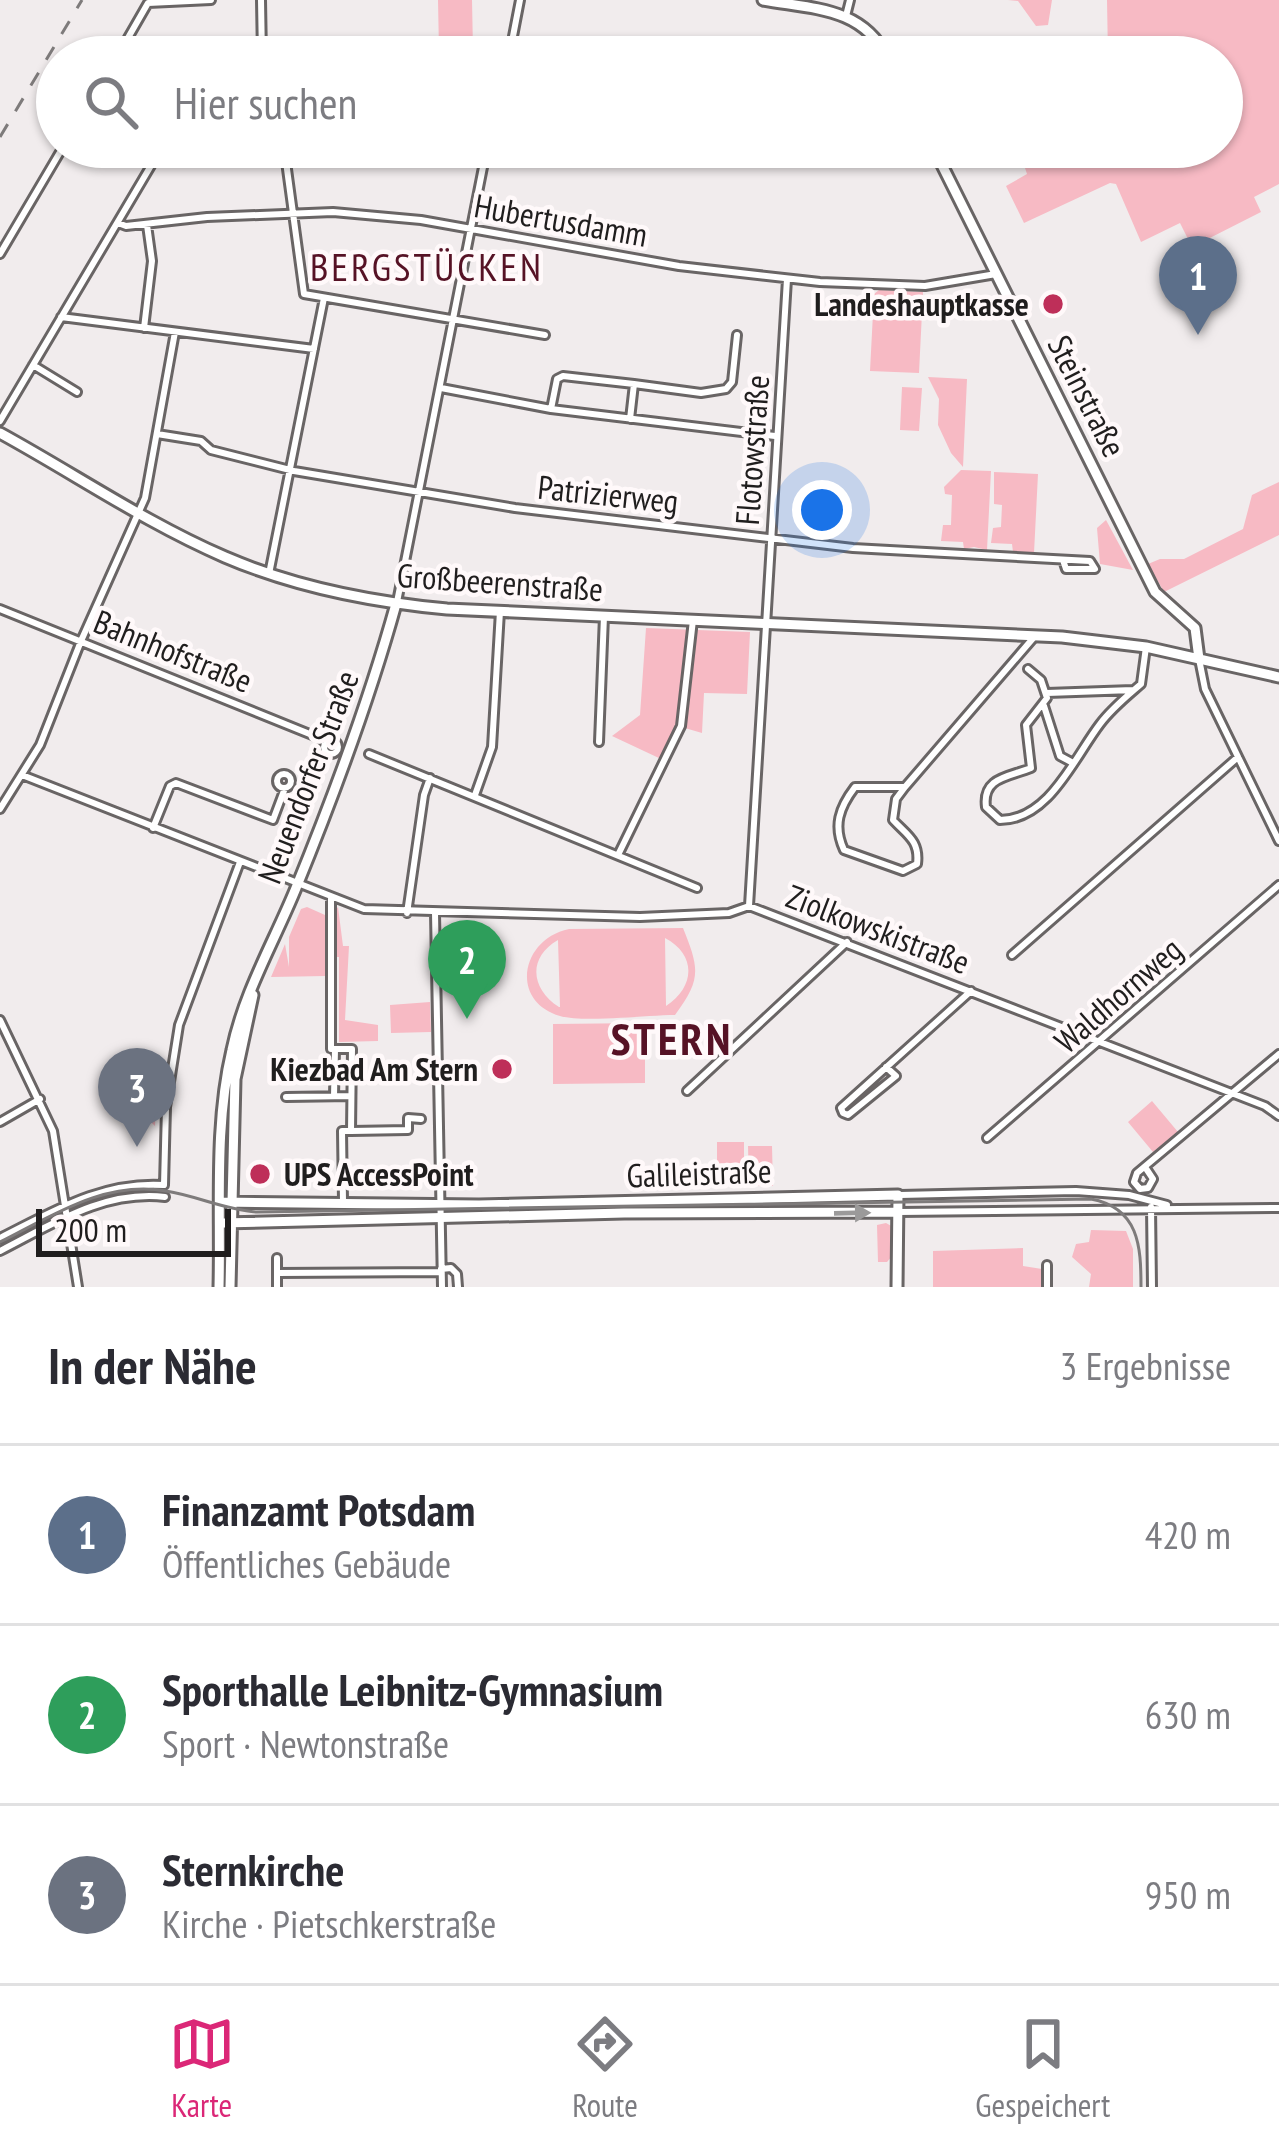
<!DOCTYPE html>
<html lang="de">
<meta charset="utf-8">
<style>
:root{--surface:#fff;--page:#f2f2f3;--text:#2b2b33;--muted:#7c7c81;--line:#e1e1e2;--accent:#db2777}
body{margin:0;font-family:"PT Sans Narrow",sans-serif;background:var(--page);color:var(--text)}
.scale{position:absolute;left:36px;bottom:30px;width:195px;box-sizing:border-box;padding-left:12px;border:6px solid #201e1e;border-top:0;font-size:33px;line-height:42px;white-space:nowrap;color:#201e1e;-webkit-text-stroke:9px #fff9fa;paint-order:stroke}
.you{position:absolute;left:822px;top:510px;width:42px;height:42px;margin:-30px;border:9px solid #fff;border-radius:50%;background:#1a73e8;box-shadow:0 0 0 18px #1a73e833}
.badge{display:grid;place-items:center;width:78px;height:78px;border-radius:50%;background:var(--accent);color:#fff;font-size:39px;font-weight:700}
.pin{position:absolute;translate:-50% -99px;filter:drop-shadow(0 3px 6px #0008)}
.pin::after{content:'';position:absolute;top:63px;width:42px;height:36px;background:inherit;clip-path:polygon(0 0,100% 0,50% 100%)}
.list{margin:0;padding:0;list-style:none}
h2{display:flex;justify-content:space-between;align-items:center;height:156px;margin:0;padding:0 48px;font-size:51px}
h2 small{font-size:39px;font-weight:400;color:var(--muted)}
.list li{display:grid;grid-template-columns:78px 1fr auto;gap:36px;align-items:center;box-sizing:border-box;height:180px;padding:0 48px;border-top:3px solid var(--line)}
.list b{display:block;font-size:45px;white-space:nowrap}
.list p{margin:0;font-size:39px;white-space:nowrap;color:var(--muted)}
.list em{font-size:39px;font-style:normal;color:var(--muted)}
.icon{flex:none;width:66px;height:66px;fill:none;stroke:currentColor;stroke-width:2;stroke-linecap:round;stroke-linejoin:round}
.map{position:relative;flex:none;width:1279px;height:1287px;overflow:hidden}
.search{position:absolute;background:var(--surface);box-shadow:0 3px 9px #0004;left:36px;right:36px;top:36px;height:132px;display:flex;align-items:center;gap:30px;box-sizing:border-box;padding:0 42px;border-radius:66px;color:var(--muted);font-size:45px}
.sheet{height:696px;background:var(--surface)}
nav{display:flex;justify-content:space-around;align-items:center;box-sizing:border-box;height:168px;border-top:3px solid var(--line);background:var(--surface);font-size:33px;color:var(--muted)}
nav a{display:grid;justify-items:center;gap:6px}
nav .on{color:var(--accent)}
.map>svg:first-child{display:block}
.green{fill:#f7bac4;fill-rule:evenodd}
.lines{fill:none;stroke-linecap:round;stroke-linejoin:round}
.street-casing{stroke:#696565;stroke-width:12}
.secondary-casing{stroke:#696565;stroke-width:15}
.street{stroke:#fff;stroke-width:6}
.secondary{stroke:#fff;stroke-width:9}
.tram{stroke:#7e7b7b;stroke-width:3}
.rail{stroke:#7e7b7b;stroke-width:3;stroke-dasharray:15 15;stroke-linecap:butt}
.oneway{fill:#9b9a9a}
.poi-dot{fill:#be2f59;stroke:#fff9fa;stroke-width:4.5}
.labels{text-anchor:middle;stroke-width:9;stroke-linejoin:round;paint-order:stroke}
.street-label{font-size:33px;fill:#201e1e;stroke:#fff9fa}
.poi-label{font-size:33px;font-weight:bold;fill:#201e1e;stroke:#fff9fa;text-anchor:end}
.quarter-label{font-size:39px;letter-spacing:3px;fill:#561225;stroke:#fff9fa}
.district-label{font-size:45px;font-weight:bold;letter-spacing:3px;fill:#561225;stroke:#fff9fa}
</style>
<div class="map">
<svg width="1279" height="1287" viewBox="0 0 1279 1287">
<rect width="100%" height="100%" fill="#f1eced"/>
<path class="green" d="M438 0H472L473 50 439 51Z
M1008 0H1052L1048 25 1036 26 1018 1Z
M1107 0H1279V184L1254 197 1261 212 1192 247 1180 223 1141 242 1116 184 1110 183 1024 223 1006 186 1027 174 1021 156 1034 147H1061L1063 168 1108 166V147H1222V57H1108Z
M857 147H924L930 160 857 159Z
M1063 147H1105L1106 162 1064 164Z
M879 290 923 292 919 373 870 371 874 294Z
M928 377 967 379 963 467 951 453 938 425 939 399Z
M902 387 922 388 919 431 900 430Z
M961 470 991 471 987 550 974 547 964 549 963 542 941 541 943 525H951L952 495 945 494 944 487Z
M994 472 1038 474 1034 553 1013 552 1012 544 991 543 993 528 1001 527 1002 505 994 504Z
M1279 482V535L1164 592 1148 564 1160 559H1184L1243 529 1252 495Z
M1106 520 1133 570 1100 564 1097 528Z
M646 628 750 632 747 694 704 693 702 733 678 726 661 759 612 736 640 715Z
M307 907 325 915V976L271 977 285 944 289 967V937L301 909Z
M338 907 343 946H349L345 1020 378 1025V1041L339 1042V957H334L333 913Z
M683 928C699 968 702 979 675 1015 646 1015 585 1023 560 1016 509 1001 521 939 569 929ZM665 938C697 955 695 987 666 1006ZM558 940 560 1007H559C531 989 527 958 558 940Z
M430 1002 431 1032 391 1033 390 1005Z
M645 1023V1083L553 1084V1024Z
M129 1067 130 1072 137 1075 133 1084 139 1094 156 1097 155 1126 137 1109 120 1112 109 1103 106 1087 116 1074Z
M1152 1101 1178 1132 1153 1152 1128 1122Z
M717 1142H744V1179H717Z
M748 1146H772L773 1186H749Z
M886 1223 893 1227V1255L887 1262H878L877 1225Z
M1091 1230 1126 1231 1133 1249V1287H1089L1091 1274 1072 1257 1076 1244 1089 1242Z
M1023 1248V1266L1042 1269V1287H933V1251Z"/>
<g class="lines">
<g class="street-casing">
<path id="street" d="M261 0 262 57
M846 16 850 0
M117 57 148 3 211 0
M509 57 520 0
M284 147 304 294 545 335
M118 223 126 226 207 217 333 212 421 220 679 266 820 282 925 286 996 274
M0 254 63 147
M61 317 314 349
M144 328 152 261 147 225
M33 365 77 392
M634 384 701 393 726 389 732 382 737 335
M441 388 551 409 775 436
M551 409 557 379 563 376 634 384 630 419
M0 421 162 147
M157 434 201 441 211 450 294 471 515 508 853 548 1090 561 1095 569H1066L1063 560
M269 574 324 298
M397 602 487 147
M0 609 327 741
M1199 659 1205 689 1279 841
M1028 669 1041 680 1047 698 1026 725 1031 768C1009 777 982 777 986 807L1000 820C1049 820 1074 758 1100 724 1112 708 1126 697 1141 684L1146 647
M1047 693 1133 690
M1044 706 1060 756 1073 763
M324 747a7 7 0 1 1 14 0a7 7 0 1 1-14 0Z
M599 742 604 616
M369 754 697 888
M277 781a7 7 0 1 1 14 0a7 7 0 1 1-14 0Z
M22 775 364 909 640 917 729 913 749 906 1265 1106 1279 1116
M905 787 896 799 893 820C907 835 920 841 917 864L903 871 844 850C833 826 839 808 855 787H905L1035 636
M475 795 492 747 500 611
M0 809 40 745 81 641 145 498 175 332
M153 828 170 786 176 783 273 820 285 788
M619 853 681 726 693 620
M331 898V1049H352L351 1131H342L343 1201
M749 906 787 279
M407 913 424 795 430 778
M435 913 442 1287
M1012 955 1238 757
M0 1020 53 1131 78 1287
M886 1067 896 1076 848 1115 843 1113 841 1108 971 991
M687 1091 847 942
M334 1096 335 1049
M286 1097 351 1096
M0 1122 40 1099
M351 1131 408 1130V1118L421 1119
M987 1138 1279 885
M1145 1167 1153 1179 1148 1188 1140 1189 1134 1182 1137 1173 1279 1054
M900 1195 1076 1191 1129 1195 1167 1205
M1151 1207 1152 1287
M898 1212 1279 1208
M0 1238C54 1211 102 1181 164 1185L166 1107 179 1025 240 862
M0 1251C53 1224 104 1190 165 1197
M277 1258V1287
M1047 1265V1287
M441 1269 451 1268 457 1274 458 1287
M277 1273 441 1272"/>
</g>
<g class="secondary-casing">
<path id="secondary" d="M763 0C813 9 862 7 887 57
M933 147 1155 592 1195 628 1199 659
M0 433C75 474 146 523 225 557 295 587 372 602 447 609L1062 637 1146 647 1279 677
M221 1202 479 1205 898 1195 897 1287
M221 1223 624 1213 898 1212
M219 1287C221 1209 214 1126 232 1050 244 992 274 942 296 888 334 795 369 701 396 604
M230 1287 235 1079 253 995"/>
</g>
<use href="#street" class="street"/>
<use href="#secondary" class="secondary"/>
<path class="tram" d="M0 1242C52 1216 105 1180 166 1191 198 1196 225 1210 257 1212L1091 1199C1139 1208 1141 1246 1141 1287"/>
<path class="rail" d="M0 137 82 0"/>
</g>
<defs><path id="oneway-solid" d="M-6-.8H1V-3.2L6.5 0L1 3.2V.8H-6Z" transform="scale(3)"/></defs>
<use class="oneway" href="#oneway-solid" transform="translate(852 1213) rotate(-1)"/>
<g class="poi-dot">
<circle cx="1053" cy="304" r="12"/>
<circle cx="502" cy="1069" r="12"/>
<circle cx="260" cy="1174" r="12"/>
</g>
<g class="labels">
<g class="street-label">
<text transform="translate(561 220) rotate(10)" y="12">Hubertusdamm</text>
<text transform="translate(1087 396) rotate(63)" y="12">Steinstraße</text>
<text transform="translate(752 450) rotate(-86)" y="12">Flotowstraße</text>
<text transform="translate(608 494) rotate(6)" y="12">Patrizierweg</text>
<text transform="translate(500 582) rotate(4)" y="12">Großbeerenstraße</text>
<text transform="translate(173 651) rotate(22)" y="12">Bahnhofstraße</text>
<text transform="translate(308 777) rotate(-69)" y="12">Neuendorfer Straße</text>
<text transform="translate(878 929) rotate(21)" y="12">Ziolkowskistraße</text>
<text transform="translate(1118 995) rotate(-41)" y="12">Waldhornweg</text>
<text transform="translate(699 1173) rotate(-2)" y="12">Galileistraße</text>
</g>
<g class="poi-label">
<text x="1029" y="316">Landeshauptkasse</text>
<text x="478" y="1081">Kiezbad Am Stern</text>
<text x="284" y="1186" text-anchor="start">UPS AccessPoint</text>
</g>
<g class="quarter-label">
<text x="427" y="281">BERGSTÜCKEN</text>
</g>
<g class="district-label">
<text x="672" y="1055">STERN</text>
</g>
</g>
</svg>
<div class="scale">200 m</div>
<div class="you"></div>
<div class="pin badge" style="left:1198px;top:335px;background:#5c6f8a">1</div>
<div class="pin badge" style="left:467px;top:1019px;background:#2e9e5b">2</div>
<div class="pin badge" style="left:137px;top:1147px;background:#6b7280">3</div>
<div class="search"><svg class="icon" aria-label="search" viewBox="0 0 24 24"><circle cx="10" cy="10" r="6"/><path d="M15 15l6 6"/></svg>Hier suchen</div>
</div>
<section class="sheet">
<h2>In der Nähe<small>3 Ergebnisse</small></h2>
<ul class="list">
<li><span class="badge" style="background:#5c6f8a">1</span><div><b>Finanzamt Potsdam</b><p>Öffentliches Gebäude</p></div><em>420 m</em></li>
<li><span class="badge" style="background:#2e9e5b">2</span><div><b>Sporthalle Leibnitz-Gymnasium</b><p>Sport · Newtonstraße</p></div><em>630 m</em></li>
<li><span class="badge" style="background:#6b7280">3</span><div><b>Sternkirche</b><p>Kirche · Pietschkerstraße</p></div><em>950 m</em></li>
</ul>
</section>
<nav>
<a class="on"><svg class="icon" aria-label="map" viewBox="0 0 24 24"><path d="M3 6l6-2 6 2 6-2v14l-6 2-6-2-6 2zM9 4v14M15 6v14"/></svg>Karte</a>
<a><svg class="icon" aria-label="directions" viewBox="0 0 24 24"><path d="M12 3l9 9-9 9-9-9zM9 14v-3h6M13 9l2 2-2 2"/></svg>Route</a>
<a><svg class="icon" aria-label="saved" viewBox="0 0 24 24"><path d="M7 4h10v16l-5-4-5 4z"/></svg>Gespeichert</a>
</nav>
